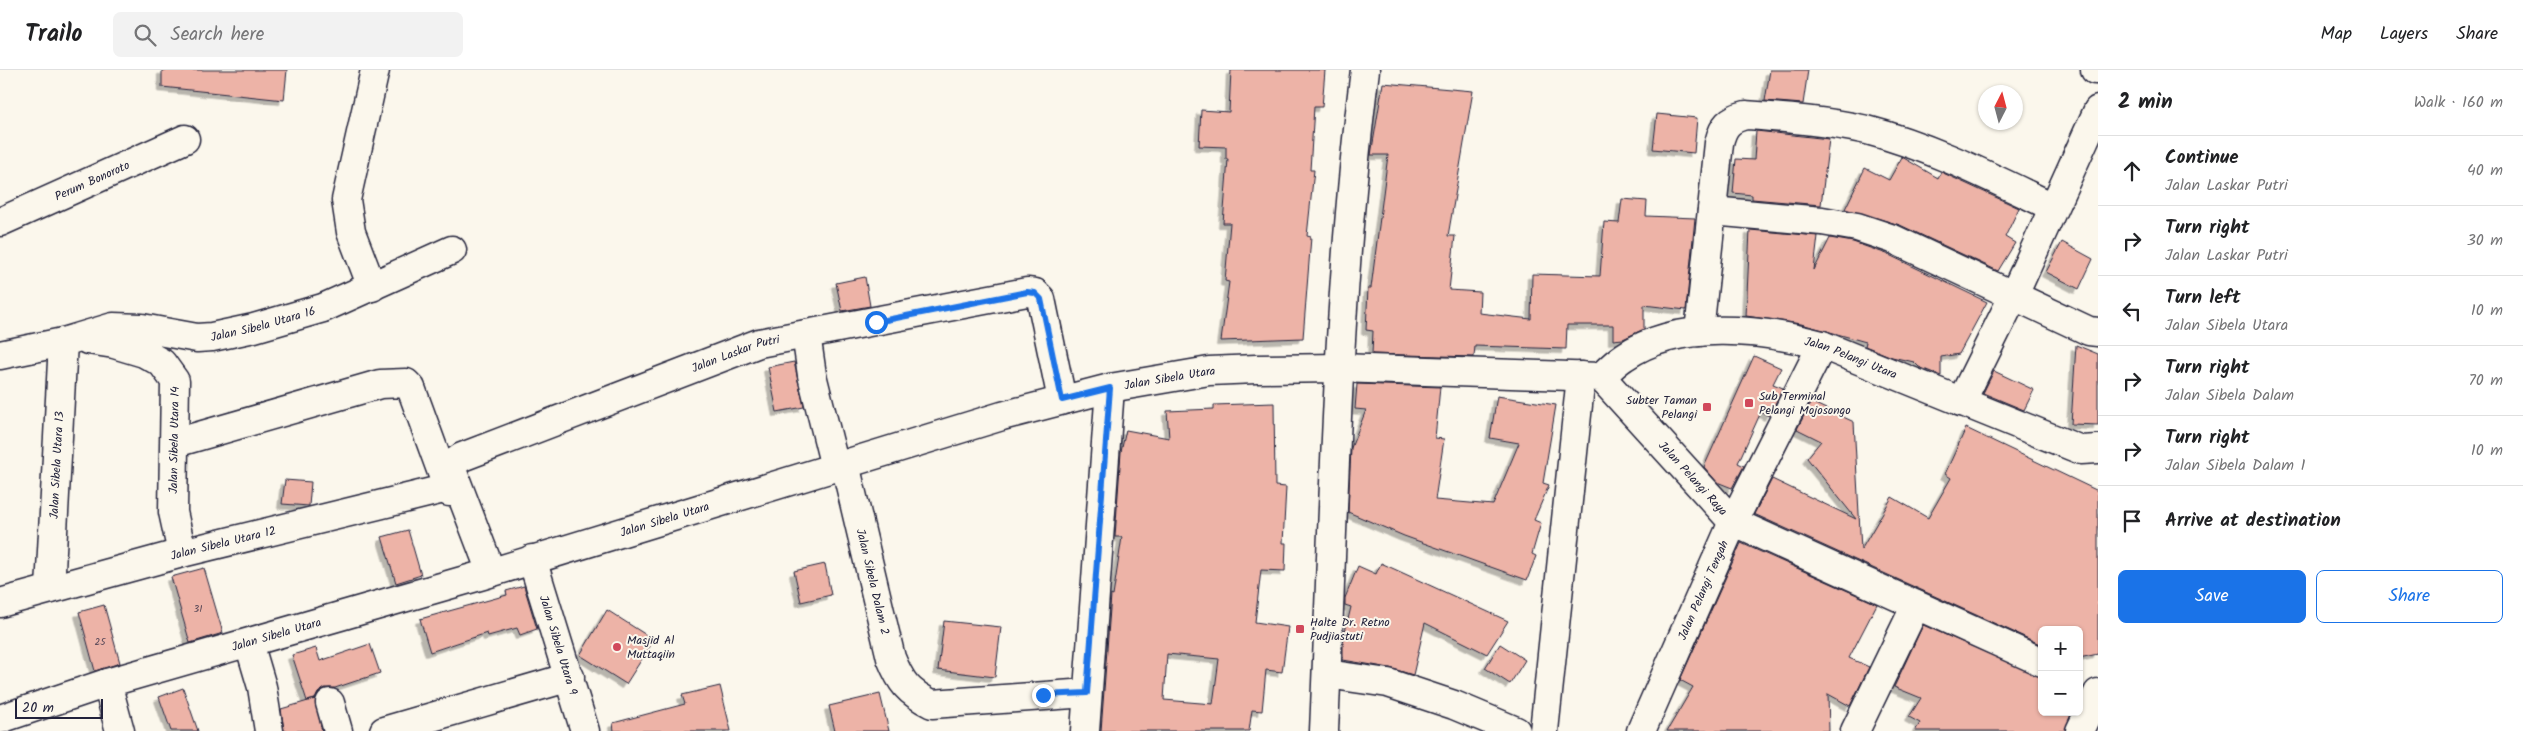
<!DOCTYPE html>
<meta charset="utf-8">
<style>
:root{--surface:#fff;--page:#f2f2f2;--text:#202124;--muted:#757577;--line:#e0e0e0;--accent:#1a73e8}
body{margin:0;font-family:Kalam,sans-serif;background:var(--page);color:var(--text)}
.controls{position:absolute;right:15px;bottom:15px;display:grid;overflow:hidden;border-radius:8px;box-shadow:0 1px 4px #0004}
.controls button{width:45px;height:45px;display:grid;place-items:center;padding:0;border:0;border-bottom:1px solid var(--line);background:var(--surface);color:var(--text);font:25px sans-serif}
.compass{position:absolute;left:1978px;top:15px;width:45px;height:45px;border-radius:50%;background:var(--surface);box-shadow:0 1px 4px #0004;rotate:6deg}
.scale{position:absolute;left:15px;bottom:12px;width:88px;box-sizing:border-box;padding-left:5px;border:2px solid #22223b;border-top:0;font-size:14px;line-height:18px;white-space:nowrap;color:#22223b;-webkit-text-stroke:4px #fbf7ec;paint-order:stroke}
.stop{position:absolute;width:15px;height:15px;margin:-11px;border:4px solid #1a73e8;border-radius:50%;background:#fff}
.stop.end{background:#1a73e8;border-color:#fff;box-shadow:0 1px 5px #0008}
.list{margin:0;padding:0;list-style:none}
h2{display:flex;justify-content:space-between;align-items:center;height:65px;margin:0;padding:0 20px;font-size:21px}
h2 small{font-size:16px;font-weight:400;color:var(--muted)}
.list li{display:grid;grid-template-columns:32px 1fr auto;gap:15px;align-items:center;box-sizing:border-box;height:70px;padding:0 20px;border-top:1px solid var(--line)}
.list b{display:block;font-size:19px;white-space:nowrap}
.list p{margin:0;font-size:16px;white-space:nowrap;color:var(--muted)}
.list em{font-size:16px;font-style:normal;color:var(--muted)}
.actions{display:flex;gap:10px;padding:15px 20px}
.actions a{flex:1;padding:11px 0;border:1px solid var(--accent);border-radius:8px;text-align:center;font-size:18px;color:var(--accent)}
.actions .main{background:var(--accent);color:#fff}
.icon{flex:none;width:28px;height:28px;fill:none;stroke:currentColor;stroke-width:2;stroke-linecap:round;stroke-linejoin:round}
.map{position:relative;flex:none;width:2098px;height:661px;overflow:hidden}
header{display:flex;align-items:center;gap:30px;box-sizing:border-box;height:70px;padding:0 25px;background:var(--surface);border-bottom:1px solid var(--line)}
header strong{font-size:24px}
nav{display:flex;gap:28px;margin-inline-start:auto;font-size:18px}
.search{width:350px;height:45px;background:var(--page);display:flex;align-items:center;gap:12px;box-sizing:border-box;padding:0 18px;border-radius:8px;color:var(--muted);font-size:19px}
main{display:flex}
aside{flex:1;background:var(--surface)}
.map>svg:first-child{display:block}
.building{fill:#edb3a7;stroke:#22223b;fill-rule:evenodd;filter:url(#shadow)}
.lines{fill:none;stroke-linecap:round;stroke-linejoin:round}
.street-casing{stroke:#22223b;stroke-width:31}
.secondary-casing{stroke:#22223b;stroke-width:31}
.street{stroke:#fbf7ec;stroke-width:28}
.secondary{stroke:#fbf7ec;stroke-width:28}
.route{stroke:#1a73e8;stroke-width:6}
.poi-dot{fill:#d1495b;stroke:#fbf7ec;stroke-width:2}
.labels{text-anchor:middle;stroke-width:4;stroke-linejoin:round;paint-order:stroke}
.number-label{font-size:10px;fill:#554656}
.street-label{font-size:12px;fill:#22223b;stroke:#fbf7ec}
.poi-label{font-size:12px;fill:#22223b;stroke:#fbf7ec;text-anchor:start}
</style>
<header>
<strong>Trailo</strong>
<div class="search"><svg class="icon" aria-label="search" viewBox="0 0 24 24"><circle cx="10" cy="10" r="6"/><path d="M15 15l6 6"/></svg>Search here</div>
<nav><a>Map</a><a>Layers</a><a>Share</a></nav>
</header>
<main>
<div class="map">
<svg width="2098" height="661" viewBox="0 0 2098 661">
<defs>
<filter id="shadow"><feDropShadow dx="-4.5" dy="4.5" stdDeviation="0" flood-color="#0004"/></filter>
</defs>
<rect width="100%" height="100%" fill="#fbf7ec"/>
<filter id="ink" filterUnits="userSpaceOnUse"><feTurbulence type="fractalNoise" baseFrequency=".02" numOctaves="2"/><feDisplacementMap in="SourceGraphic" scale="10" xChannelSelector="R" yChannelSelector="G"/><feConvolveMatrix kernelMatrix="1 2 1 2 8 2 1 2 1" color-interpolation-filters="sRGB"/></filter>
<g filter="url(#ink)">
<path class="building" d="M162 0H287L284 30 162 17Z
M1231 0H1325L1322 37H1314L1310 100H1314L1307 166 1311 167 1303 268 1221 271 1229 212 1225 211 1230 153H1223L1228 89H1226V77L1199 76 1201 40 1229 42Z
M1770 0H1808L1803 34 1765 31Z
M1383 13 1473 21 1448 166H1455L1449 220 1480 222 1479 243 1531 249 1532 204 1600 206 1604 152 1619 153 1622 129 1647 131 1646 146 1695 148 1686 240 1644 235V259L1623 269 1613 270V255H1567L1566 279 1475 276 1474 287 1372 284 1373 261 1366 260 1368 218H1371L1388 85H1371Z
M1657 44 1697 48 1694 83 1653 79Z
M1756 61 1829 69 1821 135 1752 129V125L1733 123 1736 89 1754 90Z
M1902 87 1938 108 1941 102 2019 138 2005 167 2015 173 1998 201 1900 155 1845 139 1865 98 1889 110Z
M1750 160 1818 166 1814 200 1830 168 1853 172 1887 184 1987 232 1959 284 1941 287V306L1919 297 1914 292 1892 287 1865 276 1866 272 1801 254 1746 246Z
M2062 172 2093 189 2079 219 2046 202Z
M865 207 870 236 842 241 836 213Z
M2076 275 2098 284V355L2071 354Z
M1754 286 1781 298 1773 314 1783 318 1769 346 1761 342 1738 393 1744 396 1732 418 1717 412 1704 397Z
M794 292 804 337 777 342 768 297Z
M1994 301 2034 320 2024 340 1983 323Z
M1357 314 1440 317 1435 368 1444 369 1435 430 1493 435 1519 373 1490 368 1497 326 1556 335 1543 413 1549 415 1534 450 1541 453 1532 484 1536 486 1527 510 1404 466 1348 442 1351 378 1366 340 1355 339Z
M1811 332 1854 352 1861 480 1892 427 1928 448 1951 408 1945 404 1966 358 2098 421V584L2079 588V560H2042V575L1754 444 1772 409 1856 449 1807 388 1821 371 1797 359Z
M1274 333 1275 416 1286 417 1283 473H1286L1285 501 1261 500 1255 552 1288 557 1282 602 1266 600 1262 641 1252 640 1249 661H1101L1111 525 1113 526 1122 467H1115L1121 382 1126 360 1169 368 1167 341 1214 339V335ZM1167 584 1219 589 1213 634 1164 630Z
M285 410 311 412 309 436 282 434Z
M408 460 421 505 396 513 382 467Z
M1741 473 1877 534 1849 588 1869 597 1850 636 1828 624 1829 661H1667L1693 617 1680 610Z
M1381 493 1508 551 1487 584 1425 553 1413 605 1390 598 1343 590V570L1351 537 1345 535V528L1358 496 1376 504Z
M825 494 831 525 801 532 794 501Z
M204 498 223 563 190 573 171 507Z
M524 516 537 559 520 565 517 558 488 566 487 563 430 582 420 549 507 525 506 521Z
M104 535 120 593 95 601 79 542Z
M607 540 654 570 626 614 580 585Z
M944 551 1001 557 995 607 938 600Z
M1923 555 2042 607V642H2072L2065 661H1915L1920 653 1909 647 1921 628 1894 617Z
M370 574 380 603 335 618H325L318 623 315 629 307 631 292 585 316 578 320 591Z
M1500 574 1525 590 1510 614 1485 598Z
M720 616 731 661H614L613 653 685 634 682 625Z
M183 618 198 661H171L159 627Z
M880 624 889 661H835L829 636Z
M315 629 322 661H284L281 639Z"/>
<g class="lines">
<g class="street-casing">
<g id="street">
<path d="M2095 0H2098"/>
<path d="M1712 141 1822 151 1857 157 1893 169 2089 261 2098 262"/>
<path id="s1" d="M0 152 185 69"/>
<path d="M372 217 351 162 346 130 375 0"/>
<path d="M1699 262 1719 73C1723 56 1729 49 1746 45 1786 48 1827 51 1867 60 1932 77 1992 108 2053 137"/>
<path d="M806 264 812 305 835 397"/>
<path d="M88 270 114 274 144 283 162 293 175 311 173 442 182 483"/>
<path id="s2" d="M0 285 63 272 113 257 142 258 197 268 212 267 254 258 323 238 452 180"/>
<path id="s3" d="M1601 307C1608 300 1616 292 1624 287 1679 249 1761 259 1822 275L2081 380 2098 379"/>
<path d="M1961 332 2013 227 2098 40"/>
<path d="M175 373 380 314 406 313 411 318 449 422"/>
<path id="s4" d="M845 394 891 588C901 613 908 622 932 634L1087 623"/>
<path id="s5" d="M532 489 585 661"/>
<path id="s6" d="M491 502 452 400 455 392 462 387 759 273 1027 222 1035 223 1041 229 1062 330"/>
<path id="s7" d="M50 519 63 272"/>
<path id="s8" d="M0 533 182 483 448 418"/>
<path d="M249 573 262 617 269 661"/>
<path d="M1327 604 1388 613 1454 635 1516 661"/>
<path d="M107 613 120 661"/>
<path d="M330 633 338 661"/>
<path id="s9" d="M0 649 107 613 483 505 1002 346 1110 318 1209 301 1256 299 1339 298 1601 307 1733 452 2042 592"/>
<path d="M384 661 570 607"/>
<path d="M1085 661 1110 318"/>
<path d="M1544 661 1581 306"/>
<path id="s10" d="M1641 661 1733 452 1822 275"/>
<path d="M1855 661 1916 535"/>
<path d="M2080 661 2098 623"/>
</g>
</g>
<g class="secondary-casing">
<path id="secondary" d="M1324 661C1334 440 1337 219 1365 0"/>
</g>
<use href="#street" class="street"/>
<use href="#secondary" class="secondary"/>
</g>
</g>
<g class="lines" filter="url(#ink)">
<path class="route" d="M876 252 1027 222 1035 223 1041 229 1062 330 1110 318 1087 623 1043 625"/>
</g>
<g class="poi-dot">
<rect x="1744" y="328" width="10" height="10" rx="2.5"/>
<rect x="1702" y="332" width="10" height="10" rx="2.5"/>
<rect x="1295" y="554" width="10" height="10" rx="2.5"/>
<circle cx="617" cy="577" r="5"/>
</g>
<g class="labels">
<g class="number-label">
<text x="198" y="542">31</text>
<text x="100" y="575">25</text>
</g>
<g class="street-label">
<text dy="4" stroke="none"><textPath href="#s1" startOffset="101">Perum Bonoroto</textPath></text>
<text dy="4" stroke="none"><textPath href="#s2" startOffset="269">Jalan Sibela Utara 16</textPath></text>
<text dy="4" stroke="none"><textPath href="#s6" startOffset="419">Jalan Laskar Putri</textPath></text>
<text dy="4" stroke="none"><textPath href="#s3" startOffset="266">Jalan Pelangi Utara</textPath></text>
<text dy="4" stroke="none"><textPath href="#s9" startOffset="1219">Jalan Sibela Utara</textPath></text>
<text transform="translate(174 370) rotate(-89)" y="4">Jalan Sibela Utara 14</text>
<text dy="4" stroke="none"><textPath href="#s7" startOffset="124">Jalan Sibela Utara 13</textPath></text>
<text dy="4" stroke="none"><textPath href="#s9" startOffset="1788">Jalan Pelangi Raya</textPath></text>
<text dy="4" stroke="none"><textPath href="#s9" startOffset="694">Jalan Sibela Utara</textPath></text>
<text dy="4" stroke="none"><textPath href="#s8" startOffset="231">Jalan Sibela Utara 12</textPath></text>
<text dy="4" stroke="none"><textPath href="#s4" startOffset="121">Jalan Sibela Dalam 2</textPath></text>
<text dy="4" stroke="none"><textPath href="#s10" startOffset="154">Jalan Pelangi Tengah</textPath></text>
<text dy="4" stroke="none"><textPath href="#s9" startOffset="289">Jalan Sibela Utara</textPath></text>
<text dy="4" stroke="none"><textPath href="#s5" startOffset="90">Jalan Sibela Utara 9</textPath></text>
</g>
<g class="poi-label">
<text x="1759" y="330">Sub Terminal<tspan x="1759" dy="14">Pelangi Mojosongo</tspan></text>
<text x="1697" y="334" text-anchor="end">Subter Taman<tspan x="1697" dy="14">Pelangi</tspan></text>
<text x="1310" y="556">Halte Dr. Retno<tspan x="1310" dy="14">Pudjiastuti</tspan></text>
<text x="627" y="574">Masjid Al<tspan x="627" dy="14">Muttaqiin</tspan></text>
</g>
</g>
</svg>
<div class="controls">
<button>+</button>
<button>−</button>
</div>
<svg class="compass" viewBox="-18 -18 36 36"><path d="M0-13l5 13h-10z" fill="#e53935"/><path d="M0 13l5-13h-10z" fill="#757577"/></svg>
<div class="scale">20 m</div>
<div class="stop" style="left:876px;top:252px"></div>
<div class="stop end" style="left:1043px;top:625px"></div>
</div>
<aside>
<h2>2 min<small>Walk · 160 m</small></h2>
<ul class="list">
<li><svg class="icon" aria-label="ahead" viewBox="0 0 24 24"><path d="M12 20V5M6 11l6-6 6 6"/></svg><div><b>Continue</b><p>Jalan Laskar Putri</p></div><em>40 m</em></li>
<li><svg class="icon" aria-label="right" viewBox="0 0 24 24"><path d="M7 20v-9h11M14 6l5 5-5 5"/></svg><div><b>Turn right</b><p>Jalan Laskar Putri</p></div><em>30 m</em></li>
<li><svg class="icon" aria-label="left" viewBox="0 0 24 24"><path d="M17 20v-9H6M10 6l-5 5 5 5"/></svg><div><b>Turn left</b><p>Jalan Sibela Utara</p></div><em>10 m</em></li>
<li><svg class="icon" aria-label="right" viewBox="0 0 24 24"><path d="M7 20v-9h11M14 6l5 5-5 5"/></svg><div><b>Turn right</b><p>Jalan Sibela Dalam</p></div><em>70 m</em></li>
<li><svg class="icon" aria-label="right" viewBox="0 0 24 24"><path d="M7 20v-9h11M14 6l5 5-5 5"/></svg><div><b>Turn right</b><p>Jalan Sibela Dalam 1</p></div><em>10 m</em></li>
<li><svg class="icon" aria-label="arrive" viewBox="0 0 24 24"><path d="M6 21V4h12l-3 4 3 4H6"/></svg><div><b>Arrive at destination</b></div></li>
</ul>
<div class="actions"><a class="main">Save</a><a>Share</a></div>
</aside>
</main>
